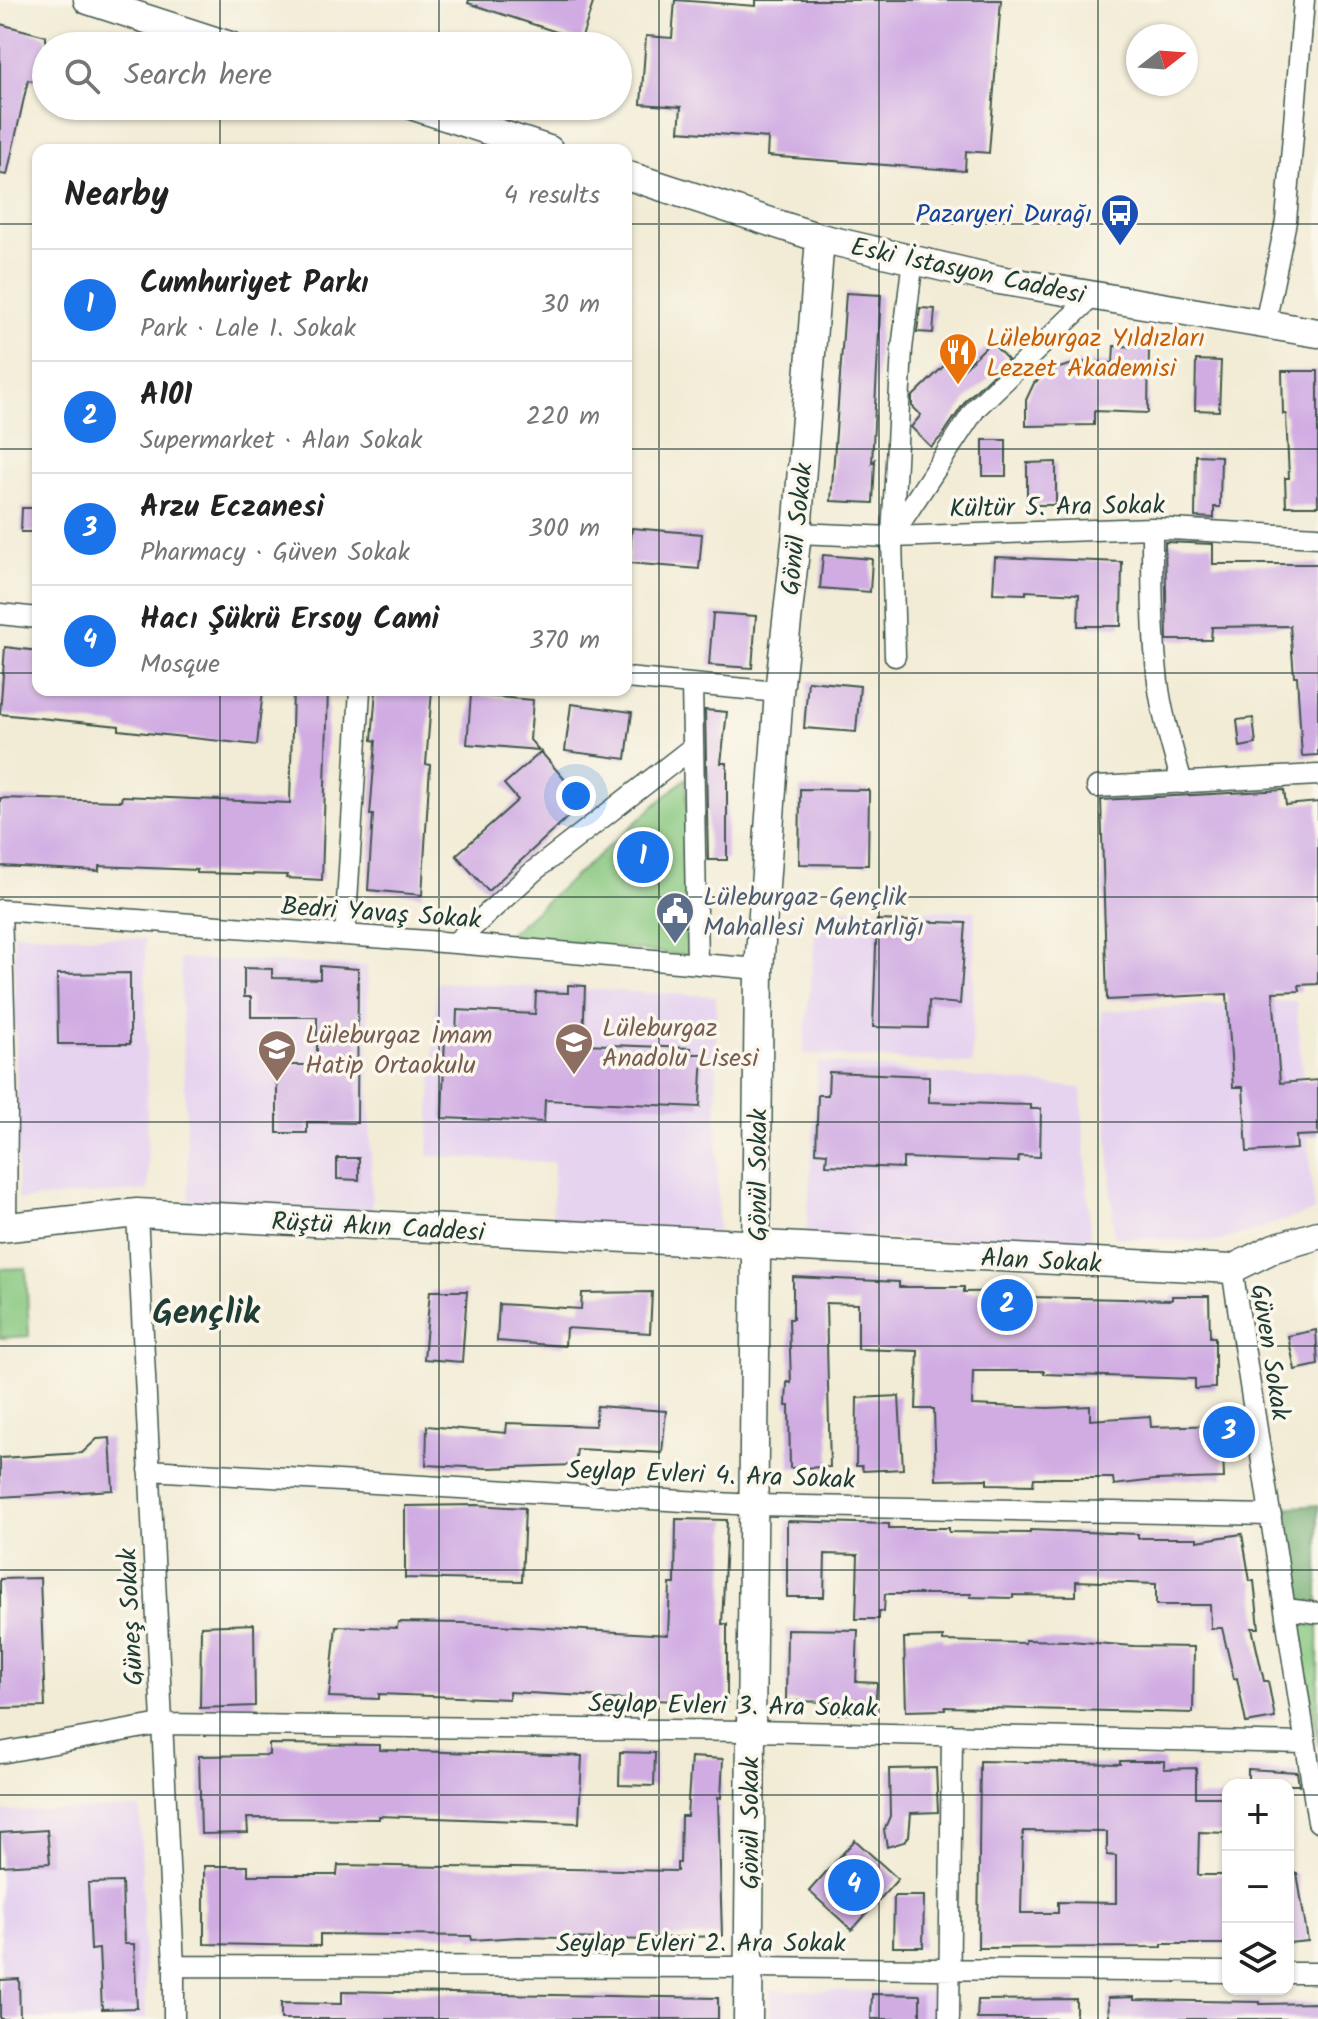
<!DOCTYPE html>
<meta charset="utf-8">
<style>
:root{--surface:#fff;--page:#f6f6f6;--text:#222;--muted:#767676;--line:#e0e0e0;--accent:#1a73e8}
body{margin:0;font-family:Kalam,sans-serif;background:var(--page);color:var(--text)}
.controls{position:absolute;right:24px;bottom:24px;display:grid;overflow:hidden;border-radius:16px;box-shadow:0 2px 6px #0004}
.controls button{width:72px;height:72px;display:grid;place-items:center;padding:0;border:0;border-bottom:2px solid var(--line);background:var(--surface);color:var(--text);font:40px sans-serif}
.compass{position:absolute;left:1126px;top:24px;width:72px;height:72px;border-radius:50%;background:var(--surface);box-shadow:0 2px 6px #0004;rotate:73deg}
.you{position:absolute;left:576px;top:796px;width:28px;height:28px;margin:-20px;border:6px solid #fff;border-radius:50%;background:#1a73e8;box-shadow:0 0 0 12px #1a73e833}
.badge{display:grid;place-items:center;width:52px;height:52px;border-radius:50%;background:var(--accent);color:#fff;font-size:26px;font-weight:700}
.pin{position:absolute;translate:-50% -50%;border:4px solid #fff;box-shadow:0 2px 8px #0006}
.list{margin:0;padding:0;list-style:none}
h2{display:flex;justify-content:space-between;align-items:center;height:104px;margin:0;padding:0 32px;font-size:34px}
h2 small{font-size:26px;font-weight:400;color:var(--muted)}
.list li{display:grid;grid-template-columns:52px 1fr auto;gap:24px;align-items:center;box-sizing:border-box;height:112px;padding:0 32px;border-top:2px solid var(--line)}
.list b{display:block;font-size:30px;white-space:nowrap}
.list p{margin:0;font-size:26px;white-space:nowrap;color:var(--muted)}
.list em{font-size:26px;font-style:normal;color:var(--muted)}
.icon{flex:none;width:44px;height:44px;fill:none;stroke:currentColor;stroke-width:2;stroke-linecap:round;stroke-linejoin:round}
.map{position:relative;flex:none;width:1318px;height:2019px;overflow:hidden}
.search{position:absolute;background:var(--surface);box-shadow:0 2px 6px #0004;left:32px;top:32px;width:600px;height:88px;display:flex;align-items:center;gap:20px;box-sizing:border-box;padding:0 28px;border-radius:44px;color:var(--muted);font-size:30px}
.panel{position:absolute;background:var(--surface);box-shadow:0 2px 6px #0004;left:32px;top:144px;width:600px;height:552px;border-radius:16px}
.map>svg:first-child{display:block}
.built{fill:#e6d3f0}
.green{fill:#88c880;stroke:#54825a;stroke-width:2}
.forest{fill:#6eac6e;stroke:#467451;stroke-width:2}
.building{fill:#d0ace3;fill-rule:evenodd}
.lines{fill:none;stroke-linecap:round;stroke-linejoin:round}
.street-casing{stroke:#3f574c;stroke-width:23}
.secondary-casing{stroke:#3f574c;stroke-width:31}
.street{stroke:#fff;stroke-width:20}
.secondary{stroke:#fff;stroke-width:28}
.grid{fill:none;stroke:#1f3d34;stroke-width:2;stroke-opacity:0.55}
.labels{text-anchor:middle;stroke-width:7;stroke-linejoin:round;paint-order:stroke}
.transit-label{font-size:26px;fill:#164399;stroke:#fbf7ec;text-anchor:end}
.street-label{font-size:26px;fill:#1f3d34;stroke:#fbf7ec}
.food-label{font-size:26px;fill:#c56008;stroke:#fbf7ec;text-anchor:start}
.service-label{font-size:26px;fill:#4e5e75;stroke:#fbf7ec;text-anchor:start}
.education-label{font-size:26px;fill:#785e54;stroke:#fbf7ec;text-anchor:start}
.district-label{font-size:34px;font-weight:bold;fill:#1f3d34;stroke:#fbf7ec}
</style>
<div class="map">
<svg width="1318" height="2019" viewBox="0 0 1318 2019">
<rect width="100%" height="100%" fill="#fbf7ec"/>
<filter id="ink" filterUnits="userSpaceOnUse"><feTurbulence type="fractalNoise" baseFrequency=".0125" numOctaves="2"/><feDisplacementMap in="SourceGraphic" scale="16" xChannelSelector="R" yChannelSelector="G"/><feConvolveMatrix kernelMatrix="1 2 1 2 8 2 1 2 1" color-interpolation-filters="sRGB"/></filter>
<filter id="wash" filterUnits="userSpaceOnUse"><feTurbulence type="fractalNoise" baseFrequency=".006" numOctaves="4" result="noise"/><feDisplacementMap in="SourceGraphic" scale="32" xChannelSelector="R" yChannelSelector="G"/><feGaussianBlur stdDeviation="1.8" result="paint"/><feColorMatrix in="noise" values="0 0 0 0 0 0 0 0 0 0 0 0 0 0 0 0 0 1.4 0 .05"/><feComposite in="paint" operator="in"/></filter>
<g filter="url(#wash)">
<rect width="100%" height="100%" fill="#f2ecd6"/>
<path class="built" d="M818 909 975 911 972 1064 803 1054Z
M14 933 145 939 148 1190 18 1200Z
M180 959 367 966 372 1213 189 1201Z
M437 982 716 996 718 1232 552 1222 554 1162 428 1156Z
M1296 1001 1314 1211 1217 1242 1114 1237 1101 1011Z
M818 1062 1081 1088 1091 1245 806 1236Z
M140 1808 146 2019H0V1811Z
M771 1990 934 1992V2019H771Z"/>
<path class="green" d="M686 778 692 956 507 936Z
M26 1268 29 1336 0 1338V1269Z
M1299 1624 1318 1626V1746L1317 1737Z"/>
<path class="forest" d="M1318 1505V1604L1297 1601 1280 1508Z"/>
<g id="blocks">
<path class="building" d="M469 0H594L581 40 468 3Z
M675 0 756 6V0H1001L989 153 966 151 965 171 767 156 768 138 679 131 681 107 641 104 646 36 672 38Z
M0 24 46 36V84L28 80 7 175 0 174Z
M846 293 881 295 872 463 875 460 873 503 831 501Z
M920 308 935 309 933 333 917 332Z
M991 342 1008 360 967 399 942 436 931 447 911 427 921 415 912 406V397L950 360 961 371Z
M1114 346 1149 347 1148 413 1094 411V425L1026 426V400L1034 383 1055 369 1081 362 1113 363Z
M1196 360 1221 361 1219 411 1195 410Z
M1282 371H1318V506H1286L1285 478H1289L1286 414H1283Z
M983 440H1006V476H983Z
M1196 455 1221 456 1220 507H1214V518L1195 517Z
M1056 462V505H1027V463Z
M22 508H38V532H21Z
M632 528 702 534 699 569 629 563Z
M1165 542 1213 544V564H1318V755L1302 756 1297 676H1294L1290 626 1212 627 1211 640H1167Z
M823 555 872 559 870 592 820 588Z
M995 557 1122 562 1121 626H1078L1079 594 1026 591V594L993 593Z
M713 613 756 616 752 668 709 665Z
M5 647 38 651V690H263L257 745 119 730V726L0 714Z
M808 681 860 686 856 732 804 728Z
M293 690H328L322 880 286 878 287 875 197 873V870L99 866V871L0 866V798L121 801 122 796 290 803Z
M376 690H432L426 764 430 765 422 895 368 890 373 815H370L376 741 372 740Z
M471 695 533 700 530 740 539 750 467 744Z
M571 704 632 712 626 759 565 751Z
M705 710 727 712 721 763H727V860H708Z
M1253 718 1256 744 1240 747 1237 720Z
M541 752 584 802 488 891 456 855 518 800 504 784Z
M800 789 869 790 868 865 799 864Z
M1284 790 1286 805 1318 802V984L1299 985 1300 991 1273 992 1280 1083 1318 1080V1135L1296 1136 1297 1149 1247 1152 1243 1087H1233L1227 994 1107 1000 1101 800Z
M877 920 966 923 960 1004 929 1001 928 1028 873 1027Z
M320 966 358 969 357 1123 307 1122V1133H277V1065H317V1017H251V997H244V968L272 969V978L320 979Z
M130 973V1044H58L57 974Z
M568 985 585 986 583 1044 691 1048V1054H703L700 1107 545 1100 544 1122 442 1118 445 1036 456 1037 457 1010 535 1014 536 992 568 993Z
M829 1072 929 1076V1102L1031 1105V1109H1041L1040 1157 1019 1156 1018 1162 903 1158V1168L826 1165 827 1153 816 1152 818 1095H828Z
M337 1158H359V1180L337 1179Z
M793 1277 899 1282V1287H964V1292L1031 1291V1297L1172 1300V1296H1209L1210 1337H1215V1388L1195 1389V1379L1044 1374V1371H973L972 1405 1048 1408 1090 1406V1420L1150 1416 1151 1427 1222 1425 1224 1478 1155 1480 1114 1485 1113 1478H1034L1033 1485 987 1484V1479L936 1480 934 1409H916L918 1351 858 1349V1304L826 1303 830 1467 790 1468 789 1406H786L787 1382 791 1383 789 1319H793Z
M430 1291H467L462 1362 424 1359Z
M652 1292 650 1333 566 1328 565 1346 497 1341 499 1304 581 1309 582 1293Z
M1316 1330 1318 1365 1295 1370 1288 1336Z
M899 1396 903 1469 863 1471 862 1466H856L857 1398Z
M597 1406 666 1411 662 1453 577 1449 575 1465 487 1468 426 1465 427 1426 506 1433 507 1423 595 1426Z
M110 1438 113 1490 0 1497V1458L82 1453 97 1439Z
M476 1505 525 1508 522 1581 405 1578V1506Z
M676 1519 727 1520 722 1624H727V1702L605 1699V1697L509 1692V1699L379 1694V1699L329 1697 336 1626 397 1628 398 1622 463 1623 668 1635 670 1584H675Z
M787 1521 889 1524V1528H949V1532L1030 1533V1530L1138 1534V1538H1197V1541L1242 1534 1250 1581H1254L1259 1628H1252L1264 1681H1268L1275 1718 1246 1723 1237 1678 1234 1679 1222 1628H1211L1210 1605H1156V1584L1076 1581V1596L1013 1595V1598L970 1597 971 1594H885L884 1611H879V1619H856L858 1555 825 1554 824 1597H787Z
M40 1578 45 1707 0 1708V1579Z
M254 1624 255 1706 200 1708 201 1626Z
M787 1629 858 1630 856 1682 877 1683 875 1711 855 1710V1714H834V1702L786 1701Z
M943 1637V1641L1025 1643V1640L1070 1641 1134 1646 1194 1647 1193 1713 945 1707V1710L906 1711 904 1638Z
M269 1744 380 1745V1750L582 1756 579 1823 379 1816V1819L247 1818 248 1833 201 1834 199 1756 269 1755Z
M620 1752 655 1753 654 1786 619 1785Z
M691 1757 723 1759 721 1798 718 1797 722 1936 651 1938 650 1940 519 1937 472 1940 471 1936 320 1934V1946L204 1944V1866H248V1875H337L338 1865 677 1871V1863H680L681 1816H687Z
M980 1761 1120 1764V1761H1164V1769L1196 1768V1797H1228V1833L1199 1832 1198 1875H1227L1228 1944H1162V1947L978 1948ZM1023 1831 1107 1832V1855L1116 1856V1903L1058 1902V1913H1021Z
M936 1768 938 1812 911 1813 909 1836 904 1842 887 1847 884 1830 890 1816 889 1769Z
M1248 1769 1297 1772 1299 1785H1248Z
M47 1830 50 1863 0 1866V1833Z
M855 1840 898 1879 852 1930 809 1891Z
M1297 1873 1308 1941 1288 1943V1874Z
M122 1882 124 1944H134L137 2008 102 2009 99 1949 91 1950 88 1883Z
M894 1896H924L923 1947H893Z
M19 1979 20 2019H0V1980Z
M342 1991 718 1998V2019H281V2003L342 2004Z
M872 1994 920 1995V2019H871Z
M1134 1997V2000L1260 2002V2004L1318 2003V2019H1109L1108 1998Z
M1076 1999V2019H977L978 2000Z"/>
</g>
</g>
<g filter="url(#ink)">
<use href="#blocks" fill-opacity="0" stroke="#3f574c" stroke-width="2"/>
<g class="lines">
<g class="street-casing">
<path id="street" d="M1265 324 1286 221 1304 0
M1152 528C1152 579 1152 631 1158 682 1162 716 1173 750 1182 783
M797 533 892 537 1152 528 1318 537
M893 534 976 408 1092 297
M0 614 38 618
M895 656 892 537 902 349 913 259
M626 678 779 692
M692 684 697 964
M1097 787 1318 775
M0 910 455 943 759 969
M1 910 7 1107 6 1227
M345 935 360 690
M455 943 535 870 693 747
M137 1213 174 1966V2019
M1232 1269 1318 1822
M149 1470 753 1505 1271 1515
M1286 1609 1318 1613
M0 1753 161 1724 749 1731 1304 1743
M174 1966 749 1967 1228 1972
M1288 1973H1318
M949 2019 952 1735"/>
</g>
<g class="secondary-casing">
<path id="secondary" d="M88 0 230 46
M414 106 549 150
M626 175 820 238 999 280 1318 333
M0 1228 137 1213 1232 1269 1274 1248 1318 1235
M748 2019 759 969 779 692 797 533 820 238"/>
</g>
<use href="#street" class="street"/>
<use href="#secondary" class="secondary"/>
</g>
</g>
<path class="grid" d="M220 0V46M439 0V46M659 0V2019M879 0V2019M1098 0V2019M220 106V150M439 106V150M0 224H38M626 224H1318M0 449H38M626 449H1318M0 673H38M626 673H1318M220 690V2019M439 690V2019M0 897H1318M0 1122H1318M0 1346H1318M0 1570H1318M0 1795H1228M1288 1795H1318"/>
<defs>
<g id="bus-pin" transform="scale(2)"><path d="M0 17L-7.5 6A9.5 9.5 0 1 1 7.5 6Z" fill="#1a4fb4" stroke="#fbf7ec"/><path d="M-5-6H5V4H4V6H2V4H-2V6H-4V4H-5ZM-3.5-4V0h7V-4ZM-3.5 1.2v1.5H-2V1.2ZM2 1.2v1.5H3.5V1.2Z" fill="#fff"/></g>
<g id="restaurant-pin" transform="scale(2)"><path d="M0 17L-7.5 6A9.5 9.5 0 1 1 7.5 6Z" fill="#e8710a" stroke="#fbf7ec"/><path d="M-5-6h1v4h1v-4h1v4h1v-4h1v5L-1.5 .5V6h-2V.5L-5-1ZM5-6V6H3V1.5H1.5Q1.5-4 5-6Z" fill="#fff"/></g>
<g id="civic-pin" transform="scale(2)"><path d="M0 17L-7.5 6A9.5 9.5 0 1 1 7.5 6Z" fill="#5c6f8a" stroke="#fbf7ec"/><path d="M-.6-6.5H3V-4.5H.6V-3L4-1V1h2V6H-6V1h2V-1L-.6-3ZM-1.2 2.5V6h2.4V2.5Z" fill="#fff"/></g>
<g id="school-pin" transform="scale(2)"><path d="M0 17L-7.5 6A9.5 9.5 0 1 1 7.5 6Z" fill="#8d6e63" stroke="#fbf7ec"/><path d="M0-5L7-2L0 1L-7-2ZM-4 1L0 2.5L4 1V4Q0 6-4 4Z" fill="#fff"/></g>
</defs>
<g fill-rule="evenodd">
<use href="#bus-pin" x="1120" y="213"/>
<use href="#restaurant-pin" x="958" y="352"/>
<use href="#civic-pin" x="675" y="911"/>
<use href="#school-pin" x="574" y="1042"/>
<use href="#school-pin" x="277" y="1049"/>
</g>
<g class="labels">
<g class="transit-label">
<text x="1092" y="222">Pazaryeri Durağı</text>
</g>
<g class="street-label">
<text transform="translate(968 270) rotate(12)" y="9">Eski İstasyon Caddesi</text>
<text transform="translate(1057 506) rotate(-1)" y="9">Kültür 5. Ara Sokak</text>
<text transform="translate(796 529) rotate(-84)" y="9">Gönül Sokak</text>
<text transform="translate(381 912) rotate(4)" y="9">Bedri Yavaş Sokak</text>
<text transform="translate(757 1175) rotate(-90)" y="9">Gönül Sokak</text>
<text transform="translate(378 1226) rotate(3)" y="9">Rüştü Akın Caddesi</text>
<text transform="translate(1041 1260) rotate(3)" y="9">Alan Sokak</text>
<text transform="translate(1271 1352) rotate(81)" y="9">Güven Sokak</text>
<text transform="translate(711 1474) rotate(2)" y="9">Seylap Evleri 4. Ara Sokak</text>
<text transform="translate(130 1617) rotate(-93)" y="9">Güneş Sokak</text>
<text transform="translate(733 1705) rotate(1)" y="9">Seylap Evleri 3. Ara Sokak</text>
<text transform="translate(749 1823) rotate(-90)" y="9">Gönül Sokak</text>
<text x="701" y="1951">Seylap Evleri 2. Ara Sokak</text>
</g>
<g class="food-label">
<text x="986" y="346">Lüleburgaz Yıldızları<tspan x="986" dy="30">Lezzet Akademisi</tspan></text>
</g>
<g class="service-label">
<text x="703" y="905">Lüleburgaz Gençlik<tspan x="703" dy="30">Mahallesi Muhtarlığı</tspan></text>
</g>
<g class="education-label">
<text x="602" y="1036">Lüleburgaz<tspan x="602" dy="30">Anadolu Lisesi</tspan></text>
<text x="305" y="1043">Lüleburgaz İmam<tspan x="305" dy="30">Hatip Ortaokulu</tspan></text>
</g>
<g class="district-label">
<text x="206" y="1323">Gençlik</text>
</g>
</g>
</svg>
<div class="controls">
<button>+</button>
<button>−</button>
<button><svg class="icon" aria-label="layers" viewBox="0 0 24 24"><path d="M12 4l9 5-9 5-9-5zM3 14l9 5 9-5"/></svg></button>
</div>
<svg class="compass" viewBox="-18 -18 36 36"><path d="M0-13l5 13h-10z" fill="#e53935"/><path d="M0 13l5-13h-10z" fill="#767676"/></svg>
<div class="you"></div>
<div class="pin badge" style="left:643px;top:857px">1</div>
<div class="pin badge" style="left:1007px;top:1305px">2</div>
<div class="pin badge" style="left:1229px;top:1432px">3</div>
<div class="pin badge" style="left:854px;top:1885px">4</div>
<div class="search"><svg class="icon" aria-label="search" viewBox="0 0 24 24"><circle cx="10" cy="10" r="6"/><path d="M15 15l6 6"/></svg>Search here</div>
<section class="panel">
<h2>Nearby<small>4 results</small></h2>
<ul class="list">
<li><span class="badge">1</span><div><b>Cumhuriyet Parkı</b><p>Park · Lale 1. Sokak</p></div><em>30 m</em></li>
<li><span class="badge">2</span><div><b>A101</b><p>Supermarket · Alan Sokak</p></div><em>220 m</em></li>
<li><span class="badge">3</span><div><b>Arzu Eczanesi</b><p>Pharmacy · Güven Sokak</p></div><em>300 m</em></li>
<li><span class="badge">4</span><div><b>Hacı Şükrü Ersoy Cami</b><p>Mosque</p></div><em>370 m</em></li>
</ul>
</section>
</div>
